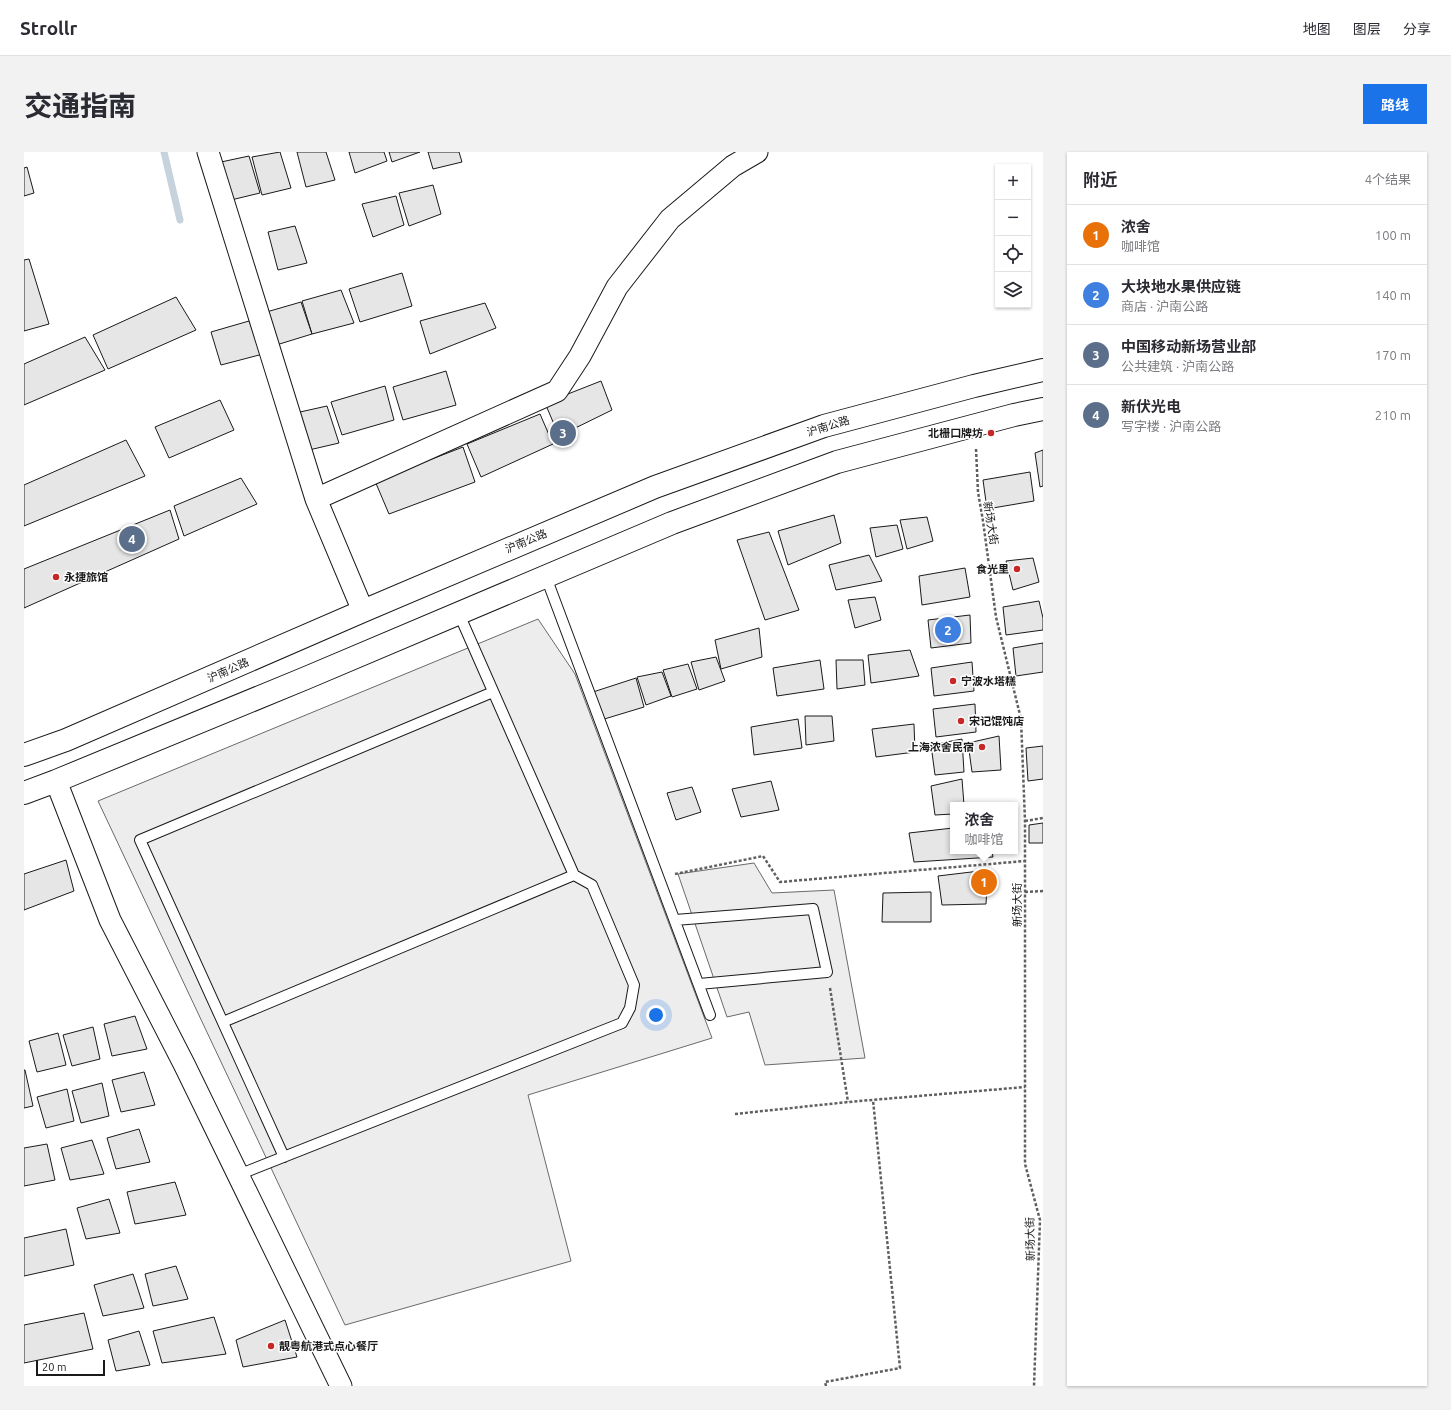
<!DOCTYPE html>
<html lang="zh">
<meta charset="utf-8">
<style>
:root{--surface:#fff;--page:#f2f2f3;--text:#2b2b33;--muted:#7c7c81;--line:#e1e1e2;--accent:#1a73e8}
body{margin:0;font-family:Ubuntu,"Noto Sans SC",sans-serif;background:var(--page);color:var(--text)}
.controls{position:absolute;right:12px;top:12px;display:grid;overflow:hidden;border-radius:0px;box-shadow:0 1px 3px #0004}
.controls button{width:36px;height:36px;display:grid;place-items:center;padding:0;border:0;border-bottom:1px solid var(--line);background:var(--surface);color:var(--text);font:20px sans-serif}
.scale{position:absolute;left:12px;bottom:10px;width:69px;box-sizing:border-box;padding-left:4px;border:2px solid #1a1a1a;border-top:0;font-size:11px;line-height:14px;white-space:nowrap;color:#1a1a1a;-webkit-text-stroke:3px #fff;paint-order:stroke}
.you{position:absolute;left:632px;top:863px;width:14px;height:14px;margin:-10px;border:3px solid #fff;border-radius:50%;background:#1a73e8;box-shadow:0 0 0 6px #1a73e833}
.badge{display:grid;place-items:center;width:26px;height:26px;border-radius:50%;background:var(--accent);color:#fff;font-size:13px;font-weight:700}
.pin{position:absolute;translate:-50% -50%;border:2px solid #fff;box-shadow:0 1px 4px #0006}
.popup{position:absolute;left:926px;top:650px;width:68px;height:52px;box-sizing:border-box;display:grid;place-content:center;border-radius:0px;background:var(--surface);filter:drop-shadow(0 1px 3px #0005);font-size:13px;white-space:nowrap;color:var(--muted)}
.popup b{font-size:15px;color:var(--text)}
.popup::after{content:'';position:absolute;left:50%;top:100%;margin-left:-8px;border:8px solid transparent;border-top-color:var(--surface)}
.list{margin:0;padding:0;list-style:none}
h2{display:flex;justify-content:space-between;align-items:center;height:52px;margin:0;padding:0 16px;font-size:17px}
h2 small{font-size:13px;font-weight:400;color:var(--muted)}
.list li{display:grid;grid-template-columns:26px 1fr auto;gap:12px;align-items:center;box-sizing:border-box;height:60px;padding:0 16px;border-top:1px solid var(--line)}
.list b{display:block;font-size:15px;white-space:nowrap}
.list p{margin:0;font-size:13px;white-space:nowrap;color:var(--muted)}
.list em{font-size:13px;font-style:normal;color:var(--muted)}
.icon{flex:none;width:22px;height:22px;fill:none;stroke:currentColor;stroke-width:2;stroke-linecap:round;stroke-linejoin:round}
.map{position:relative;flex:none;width:1019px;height:1234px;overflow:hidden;border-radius:0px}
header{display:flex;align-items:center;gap:24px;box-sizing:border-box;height:56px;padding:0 20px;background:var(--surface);border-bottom:1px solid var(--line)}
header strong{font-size:19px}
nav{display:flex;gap:22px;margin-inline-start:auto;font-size:14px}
.intro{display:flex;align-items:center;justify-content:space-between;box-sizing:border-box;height:96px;padding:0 24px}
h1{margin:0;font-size:28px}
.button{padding:10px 18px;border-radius:0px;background:var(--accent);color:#fff;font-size:14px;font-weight:700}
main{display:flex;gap:24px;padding:0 24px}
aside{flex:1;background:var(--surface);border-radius:0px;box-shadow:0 1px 3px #0004}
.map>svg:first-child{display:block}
.parking{fill:#ededed;stroke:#6a6a6a}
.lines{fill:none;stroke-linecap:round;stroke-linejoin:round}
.stream{stroke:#c6d2dc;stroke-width:7}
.building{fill:#e6e6e6;stroke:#1a1a1a}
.service-casing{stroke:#1a1a1a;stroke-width:12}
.minor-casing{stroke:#1a1a1a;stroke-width:23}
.primary-casing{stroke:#1a1a1a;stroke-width:24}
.path{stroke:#5f5f5f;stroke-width:2.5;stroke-dasharray:3 2;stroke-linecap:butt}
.service{stroke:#fff;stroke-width:10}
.minor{stroke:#fff;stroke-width:21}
.primary{stroke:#fff;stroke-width:22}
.poi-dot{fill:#c62828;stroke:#fff;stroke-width:1.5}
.labels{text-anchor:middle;stroke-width:3;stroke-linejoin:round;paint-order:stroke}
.street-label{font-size:11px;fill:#1a1a1a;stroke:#fff}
.poi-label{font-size:11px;font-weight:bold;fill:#1a1a1a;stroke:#fff;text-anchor:start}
</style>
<header>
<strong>Strollr</strong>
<nav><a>地图</a><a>图层</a><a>分享</a></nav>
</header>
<div class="intro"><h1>交通指南</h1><a class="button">路线</a></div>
<main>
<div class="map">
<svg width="1019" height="1234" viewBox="0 0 1019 1234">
<rect width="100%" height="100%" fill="#fff"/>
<path class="parking" d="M514 467 551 522 688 886 504 943 547 1109 321 1173 74 649Z
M730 711 748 741 810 738 841 906 741 913 725 860 703 865 654 722Z"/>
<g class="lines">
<path class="stream" d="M140 0 156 68"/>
</g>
<path class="building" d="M256 0 267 36 238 43 228 5Z
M273 0H302L311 28 282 35Z
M325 0H360L363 9 331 21Z
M365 0H396L368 10Z
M404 0H435L438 10 409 17Z
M225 4 236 41 207 48 197 10Z
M3 15 10 41 0 44V16Z
M409 33 417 62 385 74 375 41Z
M372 44 380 73 349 85 338 52Z
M271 74 283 111 254 118 244 80Z
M5 107 25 172 0 179V108Z
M378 121 388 154 336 170 325 137Z
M317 138 330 171 288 182 278 149Z
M152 145 172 178 84 217 69 183Z
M277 150 288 182 249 194 239 161Z
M461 151 472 176 406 202 396 169Z
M225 169 239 202 197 213 187 180Z
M61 185 81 218 0 253V212Z
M422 219 432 253 379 268 369 235Z
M577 229 588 258 535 284 521 251Z
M361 234 370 268 318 283 307 250Z
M196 248 210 278 145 306 131 275Z
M303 254 315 291 285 298 276 260Z
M516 262 529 292 457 325 443 292Z
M102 288 121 324 0 374V333Z
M439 295 451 330 365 362 351 329Z
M1019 298V334L1016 335 1011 301Z
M1006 320 1010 349 963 357 959 328Z
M217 326 233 352 160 384 150 354Z
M146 358 155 387 0 456V417Z
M810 363 817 391 764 413 754 379Z
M903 365 909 389 883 397 876 368Z
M873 373 879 397 852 405 846 376Z
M745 380 775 458 741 468 713 388Z
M845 403 858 429 812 438 805 413Z
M1009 406 1015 430 989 438 982 409Z
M941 416 946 445 898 453 895 424Z
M851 445 857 468 831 476 824 448Z
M1015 449 1019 466V478L982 483 979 455Z
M946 463 947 491 907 496 904 468Z
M735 476 738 505 697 517 691 488Z
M1019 491V520L992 524 989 496Z
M886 498 895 524 847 531 844 503Z
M692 505 701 529 675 538 667 510Z
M796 508 800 537 753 544 749 516Z
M812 508H839L841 533 813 537Z
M948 510 950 539 910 544 907 516Z
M664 512 673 537 648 545 639 518Z
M638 520 647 544 622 553 613 525Z
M612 526 620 555 577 568 569 540Z
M951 552 952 580 912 585 909 557Z
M781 564H808L810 589 782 593Z
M774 567 778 596 730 603 727 575Z
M890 572 891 600 852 605 848 577Z
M975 584 977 618 948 620 944 591Z
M938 587 940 620 911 623 907 593Z
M1019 594V627L1004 629 1002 596Z
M938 627 940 653H929V662L911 663 907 634Z
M747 629 755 658 717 665 708 637Z
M668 635 677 660 652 668 643 641Z
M1019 671V691H1005V673Z
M929 676V699H968L969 705 890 710 885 681Z
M42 708 50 739 0 758V722Z
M964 718 962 752 918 753 914 724Z
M907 740V770H858L859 741Z
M111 864 123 897 88 904 80 872Z
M69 875 76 907 48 914 39 883Z
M34 881 42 913 13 920 5 889Z
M0 918H1L9 954 0 956Z
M120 920 131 953 97 960 88 928Z
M78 931 85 964 57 971 48 939Z
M43 937 50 969 22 976 13 945Z
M115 977 126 1010 92 1017 83 986Z
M68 988 80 1022 46 1028 37 996Z
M23 992 31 1028 0 1034V996Z
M151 1030 162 1063 111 1072 103 1040Z
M85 1047 96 1081 62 1087 53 1056Z
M42 1077 50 1113 0 1124V1086Z
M152 1114 164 1147 129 1154 121 1122Z
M109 1122 120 1156 79 1164 70 1133Z
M60 1161 69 1197 0 1211V1173Z
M190 1165 202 1202 138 1211 129 1179Z
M261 1168 273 1205 219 1215 212 1188Z
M115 1179 126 1213 92 1219 84 1188Z"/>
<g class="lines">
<g class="service-casing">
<path id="service" d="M522 425 686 863
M651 768 789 757 803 820 675 832
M199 870 550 723
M260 1005 116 688 469 540
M214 1023 598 871 606 856 610 833 568 733 550 723 435 462"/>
</g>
<g class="minor-casing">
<path id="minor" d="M184 0 292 347 339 459
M292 347 533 239 556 204 593 135 646 67 709 14 733 0
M32 629 86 768 160 912 317 1234"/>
</g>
<g class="primary-casing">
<path id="primary" d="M0 603 42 588 339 459 631 335 800 274 950 234 1019 218
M0 641 32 629 282 526 648 371 813 310 990 263 1019 257"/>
</g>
<path class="path" d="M952 297 954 340 959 369 972 465 997 567 1001 669V1012L1016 1068 1010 1234
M1001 669 1019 666
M651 722 739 704 756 730 1001 709
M1001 740 1019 739
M806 836 824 950
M711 962 824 950 1001 935
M802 1234 801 1230 876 1216 849 948"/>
<use href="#service" class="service"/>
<use href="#minor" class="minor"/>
<use href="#primary" class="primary"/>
</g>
<g class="poi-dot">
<circle cx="967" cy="281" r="4"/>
<circle cx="993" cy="417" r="4"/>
<circle cx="32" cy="425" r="4"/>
<circle cx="929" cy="529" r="4"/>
<circle cx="937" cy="569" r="4"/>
<circle cx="958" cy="595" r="4"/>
<circle cx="247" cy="1194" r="4"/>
</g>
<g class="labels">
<g class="street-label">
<text transform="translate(804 274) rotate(-17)" y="4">沪南公路</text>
<text transform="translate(967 371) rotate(81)" y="4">新场大街</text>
<text transform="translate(502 389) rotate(-23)" y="4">沪南公路</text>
<text transform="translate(204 518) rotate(-24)" y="4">沪南公路</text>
<text transform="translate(993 753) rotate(-90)" y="4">新场大街</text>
<text transform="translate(1006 1087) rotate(-91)" y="4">新场大街</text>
</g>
<g class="poi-label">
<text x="959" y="285" text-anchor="end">北栅口牌坊</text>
<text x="985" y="421" text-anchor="end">食光里</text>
<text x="40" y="429">永捷旅馆</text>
<text x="937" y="533">宁波水塔糕</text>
<text x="945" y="573">宋记馄饨店</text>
<text x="950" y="599" text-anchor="end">上海浓舍民宿</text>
<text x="255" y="1198">靓粤航港式点心餐厅</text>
</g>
</g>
</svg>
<div class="controls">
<button>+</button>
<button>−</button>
<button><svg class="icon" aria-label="locate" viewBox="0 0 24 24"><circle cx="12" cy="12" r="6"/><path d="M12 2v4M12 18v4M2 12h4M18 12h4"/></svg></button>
<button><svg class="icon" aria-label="layers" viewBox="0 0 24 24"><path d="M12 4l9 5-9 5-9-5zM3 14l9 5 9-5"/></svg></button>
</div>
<div class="scale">20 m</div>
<div class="you"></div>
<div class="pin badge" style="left:960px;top:730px;background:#e8710a">1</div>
<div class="popup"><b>浓舍</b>咖啡馆</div>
<div class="pin badge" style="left:924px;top:478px;background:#3f7fe0">2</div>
<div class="pin badge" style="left:539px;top:281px;background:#5c6f8a">3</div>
<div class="pin badge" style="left:108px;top:387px;background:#5c6f8a">4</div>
</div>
<aside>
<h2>附近<small>4个结果</small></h2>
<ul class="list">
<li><span class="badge" style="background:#e8710a">1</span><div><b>浓舍</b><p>咖啡馆</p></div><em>100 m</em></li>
<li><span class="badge" style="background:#3f7fe0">2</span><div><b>大块地水果供应链</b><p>商店 · 沪南公路</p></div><em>140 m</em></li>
<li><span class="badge" style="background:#5c6f8a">3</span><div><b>中国移动新场营业部</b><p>公共建筑 · 沪南公路</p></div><em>170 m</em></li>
<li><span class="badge" style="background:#5c6f8a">4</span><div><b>新伏光电</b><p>写字楼 · 沪南公路</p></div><em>210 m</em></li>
</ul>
</aside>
</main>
